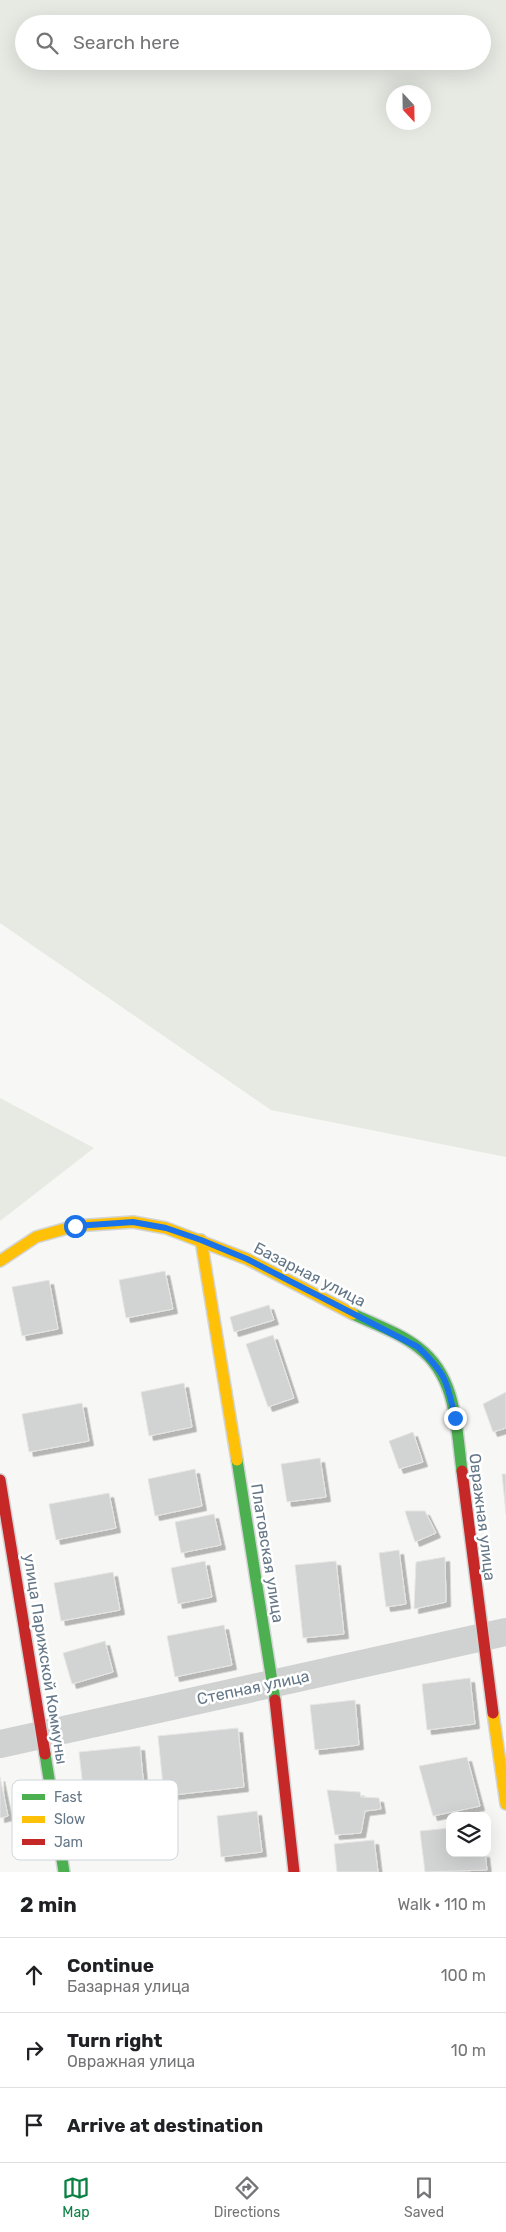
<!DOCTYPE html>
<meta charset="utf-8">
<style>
:root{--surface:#fff;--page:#f6f6f6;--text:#202124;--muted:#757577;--line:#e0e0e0;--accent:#0b8043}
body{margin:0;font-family:Rubik,sans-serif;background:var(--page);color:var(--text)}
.controls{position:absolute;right:15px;bottom:15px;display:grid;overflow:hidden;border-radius:10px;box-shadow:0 5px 20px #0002}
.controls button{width:45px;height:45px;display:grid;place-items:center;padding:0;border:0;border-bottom:1px solid var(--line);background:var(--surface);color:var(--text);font:25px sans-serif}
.compass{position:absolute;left:386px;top:85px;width:45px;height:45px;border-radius:50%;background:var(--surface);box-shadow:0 5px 20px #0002;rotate:158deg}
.stop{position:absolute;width:15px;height:15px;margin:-11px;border:4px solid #1a73e8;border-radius:50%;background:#fff}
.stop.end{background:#1a73e8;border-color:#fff;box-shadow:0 1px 5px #0008}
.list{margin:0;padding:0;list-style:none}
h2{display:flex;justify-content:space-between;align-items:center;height:65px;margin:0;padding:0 20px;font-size:21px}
h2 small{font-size:16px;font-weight:400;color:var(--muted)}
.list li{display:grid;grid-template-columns:32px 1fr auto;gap:15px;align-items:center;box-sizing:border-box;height:75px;padding:0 20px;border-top:1px solid var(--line)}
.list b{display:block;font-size:19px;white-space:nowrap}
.list p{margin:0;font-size:16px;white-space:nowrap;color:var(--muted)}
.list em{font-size:16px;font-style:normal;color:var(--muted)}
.icon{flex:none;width:28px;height:28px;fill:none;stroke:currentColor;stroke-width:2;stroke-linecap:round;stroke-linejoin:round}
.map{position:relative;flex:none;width:506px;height:1872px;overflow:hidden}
.search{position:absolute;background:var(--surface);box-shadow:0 5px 20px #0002;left:15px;right:15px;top:15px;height:55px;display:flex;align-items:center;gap:12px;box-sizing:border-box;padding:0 18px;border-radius:28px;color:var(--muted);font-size:19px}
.sheet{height:290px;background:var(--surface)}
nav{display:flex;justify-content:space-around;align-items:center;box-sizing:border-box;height:70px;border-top:1px solid var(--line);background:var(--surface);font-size:14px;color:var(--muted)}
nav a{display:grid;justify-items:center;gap:2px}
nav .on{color:var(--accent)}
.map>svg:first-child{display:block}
.green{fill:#e6eae3;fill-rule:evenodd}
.building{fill:#d2d3d3;stroke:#e6e6e5;filter:url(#shadow)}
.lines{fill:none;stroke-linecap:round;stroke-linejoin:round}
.fast-casing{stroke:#d2d4d5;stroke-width:14}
.slow-casing{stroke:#d2d4d5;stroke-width:14}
.jam-casing{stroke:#d2d4d5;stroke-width:14}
.street{stroke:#d0d2d2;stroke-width:28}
.fast{stroke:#4caf50;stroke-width:11}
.slow{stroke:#ffc107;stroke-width:11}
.jam{stroke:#c62828;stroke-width:11}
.route{stroke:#1a73e8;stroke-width:6}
.labels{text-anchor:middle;stroke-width:5;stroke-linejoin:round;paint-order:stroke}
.street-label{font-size:16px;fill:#647788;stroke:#fff}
.key{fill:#fff;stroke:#d0d6db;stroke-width:1}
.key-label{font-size:14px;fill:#647788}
</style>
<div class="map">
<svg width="506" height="1872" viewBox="0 0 506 1872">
<defs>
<filter id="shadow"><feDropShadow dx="4.5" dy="4.5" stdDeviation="0" flood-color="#0004"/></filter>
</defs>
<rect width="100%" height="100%" fill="#f7f7f5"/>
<path class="green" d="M0 0H506V1157L271 1110 0 923ZM24 24H482V61H24ZM394 92H424V122H394Z
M0 1098 94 1148 0 1221Z"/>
<path class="building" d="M165 1271 173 1309 126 1318 119 1280Z
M49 1280 58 1329 22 1336 12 1287Z
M269 1305 274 1320 234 1332 230 1317Z
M273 1335 294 1398 268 1407 246 1344Z
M184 1383 192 1427 149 1436 141 1392Z
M506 1392V1428L493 1432 483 1404Z
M82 1403 89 1441 29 1452 22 1414Z
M413 1432 423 1462 399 1469 389 1441Z
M320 1458 326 1497 287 1502 281 1464Z
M195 1469 202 1506 155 1516 148 1479Z
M502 1474H506V1514Z
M109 1493 116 1528 56 1540 49 1504Z
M405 1511H425L436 1533 415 1542Z
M214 1514 221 1545 181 1553 175 1522Z
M399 1550 406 1604 386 1607 379 1553Z
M445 1557 446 1602 414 1609 416 1562Z
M205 1561 212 1597 178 1604 171 1568Z
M336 1561 344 1634 303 1638 295 1565Z
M113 1572 120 1610 61 1621 54 1583Z
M224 1625 232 1665 175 1677 167 1636Z
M105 1641 113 1672 72 1684 63 1653Z
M470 1678 475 1724 427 1730 422 1684Z
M355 1700 359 1745 315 1750 310 1705Z
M238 1728 244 1787 164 1796 158 1736Z
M140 1746 145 1799 85 1806 79 1752Z
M467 1757 480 1806 433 1816 419 1766Z
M0 1777 8 1816 0 1818Z
M327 1790 360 1792 361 1797 379 1798 381 1809 365 1811 361 1833 335 1835Z
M257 1811 262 1852 221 1857 217 1816Z
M450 1828V1853H485L487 1870 425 1872 420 1831Z
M374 1840 378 1872H337L334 1844Z"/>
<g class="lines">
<g class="fast-casing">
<path id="fast" d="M353 1314C374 1324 400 1333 419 1348 457 1377 456 1427 462 1471
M237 1460 275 1700
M45 1754 64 1872"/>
</g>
<g class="slow-casing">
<path id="slow" d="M201 1240 237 1460
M0 1261 36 1237 75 1226 133 1222 166 1228 247 1259 353 1314
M493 1713 506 1804"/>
</g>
<g class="jam-casing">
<path id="jam" d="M462 1471 493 1713
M0 1480 45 1754
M275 1700 294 1872"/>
</g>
<path class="street" d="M0 1744 506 1632"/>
<use href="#fast" class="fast"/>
<use href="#slow" class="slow"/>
<use href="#jam" class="jam"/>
</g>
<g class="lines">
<path class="route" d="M75 1226 133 1222 166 1228 201 1240 247 1259 418 1347C446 1374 447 1381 455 1418"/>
</g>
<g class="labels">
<g class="street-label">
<text transform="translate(310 1274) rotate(27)" y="6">Базарная улица</text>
<text transform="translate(483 1517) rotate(83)" y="6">Овражная улица</text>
<text transform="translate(268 1553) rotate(81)" y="6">Платовская улица</text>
<text transform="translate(46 1659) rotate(81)" y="6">улица Парижской Коммуны</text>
<text transform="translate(253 1687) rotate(-12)" y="6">Степная улица</text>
</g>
</g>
<rect x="12" y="1780" width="166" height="80" rx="8" class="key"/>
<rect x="22" y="1794" width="23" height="6" fill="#4caf50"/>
<rect x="22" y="1816" width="23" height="7" fill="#ffc107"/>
<rect x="22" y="1839" width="23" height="6" fill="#c62828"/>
<g class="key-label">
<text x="54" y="1802">Fast</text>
<text x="54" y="1824">Slow</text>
<text x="54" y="1847">Jam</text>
</g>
</svg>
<div class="controls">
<button><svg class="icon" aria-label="layers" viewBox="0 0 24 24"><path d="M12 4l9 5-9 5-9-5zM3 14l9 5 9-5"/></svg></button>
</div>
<svg class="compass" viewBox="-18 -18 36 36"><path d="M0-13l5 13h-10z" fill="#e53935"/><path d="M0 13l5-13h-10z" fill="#757577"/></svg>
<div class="stop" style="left:75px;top:1226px"></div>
<div class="stop end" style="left:455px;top:1418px"></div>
<div class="search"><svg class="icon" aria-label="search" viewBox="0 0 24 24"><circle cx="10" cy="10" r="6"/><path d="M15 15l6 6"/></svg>Search here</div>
</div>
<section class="sheet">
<h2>2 min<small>Walk · 110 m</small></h2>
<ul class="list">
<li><svg class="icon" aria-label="ahead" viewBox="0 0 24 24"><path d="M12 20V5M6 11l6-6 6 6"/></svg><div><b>Continue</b><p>Базарная улица</p></div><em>100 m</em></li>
<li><svg class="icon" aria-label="right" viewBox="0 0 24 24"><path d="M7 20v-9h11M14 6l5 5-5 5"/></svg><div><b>Turn right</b><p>Овражная улица</p></div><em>10 m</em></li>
<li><svg class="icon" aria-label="arrive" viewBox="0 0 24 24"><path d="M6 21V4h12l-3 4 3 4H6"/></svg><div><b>Arrive at destination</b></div></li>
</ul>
</section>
<nav>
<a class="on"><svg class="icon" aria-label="map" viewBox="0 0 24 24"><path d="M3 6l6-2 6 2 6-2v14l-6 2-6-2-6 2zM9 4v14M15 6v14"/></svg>Map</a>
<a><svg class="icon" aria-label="directions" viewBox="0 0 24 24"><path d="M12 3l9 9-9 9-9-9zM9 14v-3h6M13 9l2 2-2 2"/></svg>Directions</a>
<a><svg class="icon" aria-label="saved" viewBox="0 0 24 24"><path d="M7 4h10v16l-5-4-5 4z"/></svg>Saved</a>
</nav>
